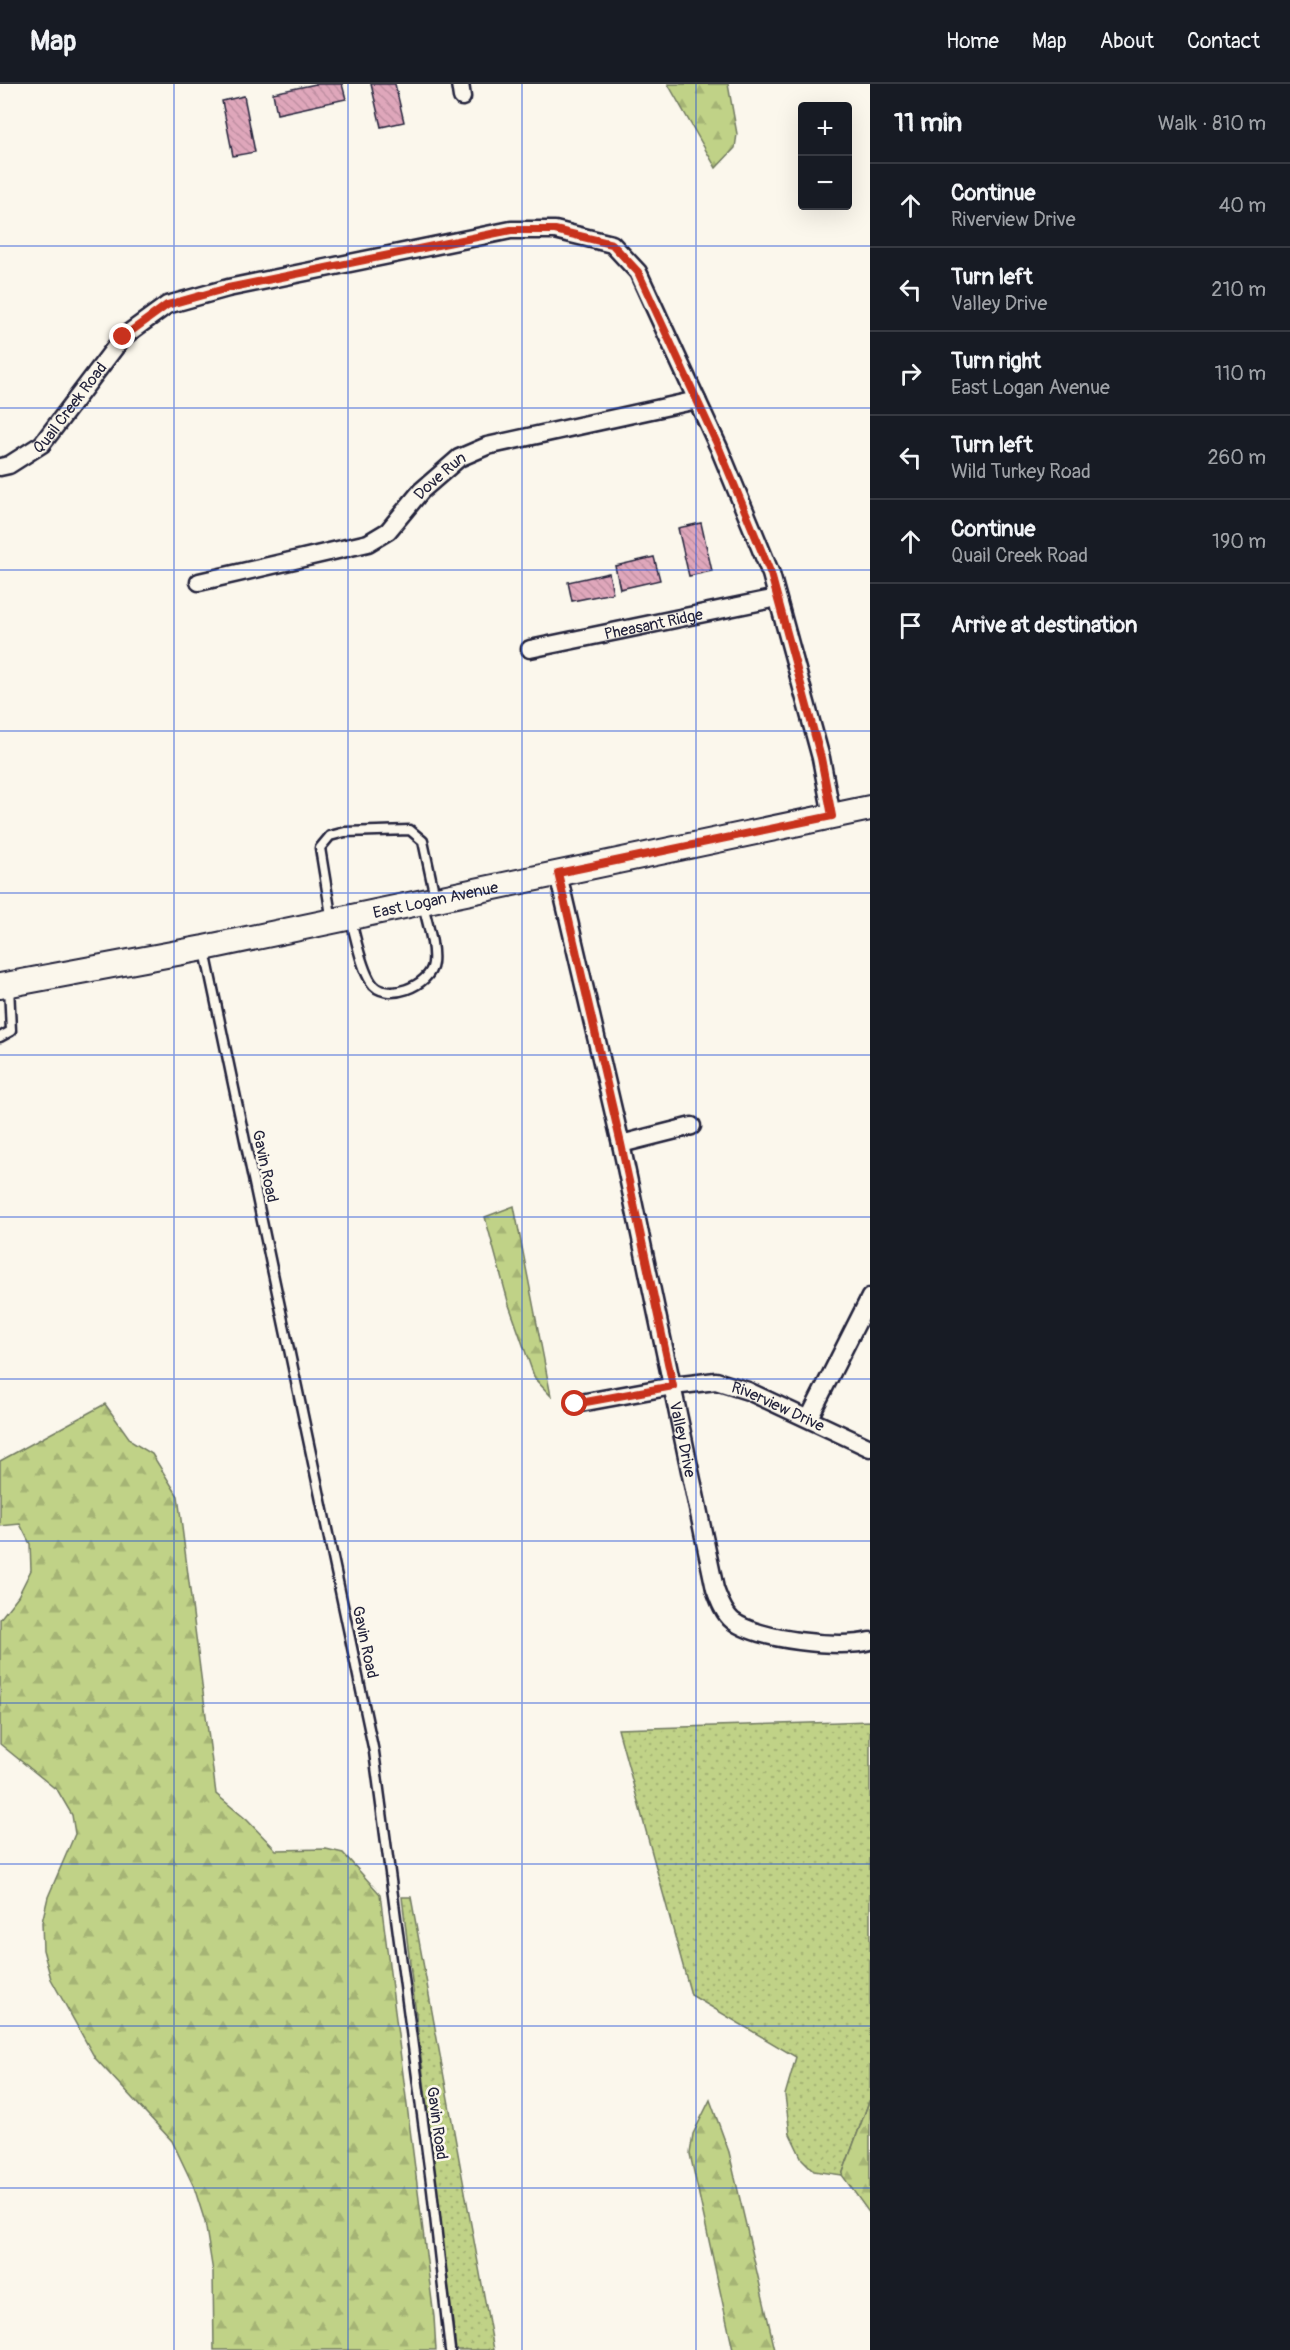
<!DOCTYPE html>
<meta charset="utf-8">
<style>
:root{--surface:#171b24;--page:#242831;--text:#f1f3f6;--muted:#9ea1a6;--line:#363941}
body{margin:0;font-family:Pangolin,sans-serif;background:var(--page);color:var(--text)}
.controls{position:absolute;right:18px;top:18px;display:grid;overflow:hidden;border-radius:6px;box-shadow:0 6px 24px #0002}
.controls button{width:54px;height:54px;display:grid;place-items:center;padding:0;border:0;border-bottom:2px solid var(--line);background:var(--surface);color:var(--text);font:30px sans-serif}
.stop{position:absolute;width:18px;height:18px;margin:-14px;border:4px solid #c8321e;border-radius:50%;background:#fff}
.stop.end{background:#c8321e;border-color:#fff;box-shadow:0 2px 6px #0008}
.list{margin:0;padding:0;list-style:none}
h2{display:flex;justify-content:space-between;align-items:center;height:78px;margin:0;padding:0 24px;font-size:26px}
h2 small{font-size:20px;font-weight:400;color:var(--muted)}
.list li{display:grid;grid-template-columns:39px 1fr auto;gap:18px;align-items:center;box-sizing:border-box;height:84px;padding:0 24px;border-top:2px solid var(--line)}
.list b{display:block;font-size:22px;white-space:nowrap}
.list p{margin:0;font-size:20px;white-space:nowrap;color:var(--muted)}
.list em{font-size:20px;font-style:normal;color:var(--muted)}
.icon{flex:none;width:33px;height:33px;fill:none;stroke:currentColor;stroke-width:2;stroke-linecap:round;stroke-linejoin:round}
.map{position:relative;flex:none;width:870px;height:2266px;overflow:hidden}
header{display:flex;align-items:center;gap:36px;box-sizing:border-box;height:84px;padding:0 30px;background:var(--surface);border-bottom:2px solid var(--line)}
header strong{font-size:28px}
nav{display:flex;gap:33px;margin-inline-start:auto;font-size:21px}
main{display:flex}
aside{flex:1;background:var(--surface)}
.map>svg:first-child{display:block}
.grass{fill:url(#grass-dots);stroke:#717a61;stroke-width:1.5}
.forest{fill:url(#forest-firs);stroke:#717a61;stroke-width:1.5}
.building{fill:url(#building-back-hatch);stroke:#22223b;stroke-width:1.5}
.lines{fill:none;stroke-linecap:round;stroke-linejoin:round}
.lane-casing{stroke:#22223b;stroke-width:13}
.street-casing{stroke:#22223b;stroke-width:21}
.secondary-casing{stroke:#22223b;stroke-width:28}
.lane{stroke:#fbf7ec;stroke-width:8}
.street{stroke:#fbf7ec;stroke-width:16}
.secondary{stroke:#fbf7ec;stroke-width:24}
.route{stroke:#c8321e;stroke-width:8}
.grid{fill:none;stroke:#1d4ed8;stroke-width:1.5;stroke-opacity:0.55}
.labels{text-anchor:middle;stroke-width:5;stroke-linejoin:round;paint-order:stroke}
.street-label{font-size:16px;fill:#22223b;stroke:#fbf7ec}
</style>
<header>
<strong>Map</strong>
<nav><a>Home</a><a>Map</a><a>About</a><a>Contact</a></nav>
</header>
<main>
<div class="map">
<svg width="870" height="2266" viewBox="0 0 870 2266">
<defs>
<pattern id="grass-dots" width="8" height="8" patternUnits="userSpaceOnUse" patternTransform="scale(1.5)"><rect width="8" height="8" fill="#c0d287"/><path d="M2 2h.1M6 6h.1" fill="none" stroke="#a5b475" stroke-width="1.8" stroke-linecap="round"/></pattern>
<pattern id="forest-firs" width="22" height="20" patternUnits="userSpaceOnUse" patternTransform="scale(1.5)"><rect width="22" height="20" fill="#c0d287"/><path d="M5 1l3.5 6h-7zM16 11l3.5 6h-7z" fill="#a5b475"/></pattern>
<pattern id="building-back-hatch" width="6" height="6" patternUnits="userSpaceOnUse" patternTransform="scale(1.5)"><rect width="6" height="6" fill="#dfa7bb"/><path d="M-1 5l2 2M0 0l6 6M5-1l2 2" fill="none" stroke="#bf8fa2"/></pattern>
</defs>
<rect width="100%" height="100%" fill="#fbf7ec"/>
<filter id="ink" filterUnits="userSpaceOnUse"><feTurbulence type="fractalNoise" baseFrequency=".0167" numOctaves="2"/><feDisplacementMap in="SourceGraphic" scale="12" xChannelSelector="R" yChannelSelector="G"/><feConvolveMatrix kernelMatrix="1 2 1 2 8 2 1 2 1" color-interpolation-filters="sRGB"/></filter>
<g filter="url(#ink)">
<path class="grass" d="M870 1637V2015L842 2091 814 2087 802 2075 790 2050 785 2011 796 1973 691 1911 618 1645Z
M402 1813H411L494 2266H456Z"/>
<path class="forest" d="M668 0H728L737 50 735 64 716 84Z
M514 1122 551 1312 535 1295 509 1221 485 1133Z
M105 1320 132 1358 152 1370 178 1412 216 1710 247 1736 276 1766 326 1765 343 1769 380 1810 434 2233 436 2266H214L213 2188 205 2138 194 2103 172 2057 95 1974 51 1895 43 1866 42 1838 48 1813 75 1750 72 1731 58 1707 0 1660V1535L18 1512 31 1486 30 1460 20 1440 0 1442V1377Z
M870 2015V2130L842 2091Z
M710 2016 729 2068 775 2266H733L690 2070 693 2050Z"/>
<path class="building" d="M316 0H342L346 15 277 30 273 9Z
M371 0H395L404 38 381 43Z
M244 12 255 68 233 72 222 17Z
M701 439 712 487 689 492 678 444Z
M654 473 660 496 620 505 615 482Z
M609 489 613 509 572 517 568 498Z"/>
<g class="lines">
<g class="lane-casing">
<path id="lane" d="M332 837 320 764 330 752 345 748 410 746 423 757 435 813
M351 837C356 854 361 883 371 898 384 920 431 902 433 879 435 861 427 839 423 820
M205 867 374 1668 432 2106 450 2266
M0 953 11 947 9 902"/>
</g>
<g class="street-casing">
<g id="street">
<path d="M460 0 462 13"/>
<path id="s1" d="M0 383 9 381 42 360 123 253 167 221 228 204 511 146H555L612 160 638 188 719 364 771 490 821 674 832 732"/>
<path id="s2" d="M199 498 368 459 388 447 421 407 459 374 487 362 697 316"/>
<path id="s3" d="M530 565 777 514"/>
<path id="s4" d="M558 790 621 1060 715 1505C719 1516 724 1530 733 1537 758 1556 840 1565 870 1557"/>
<path d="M621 1060 692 1042"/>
<path id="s5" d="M575 1320 673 1302 716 1297 748 1307 870 1364"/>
<path d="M809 1334 870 1213"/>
</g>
</g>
<g class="secondary-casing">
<g id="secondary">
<path id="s6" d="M0 902 204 864 870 724"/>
</g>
</g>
<use href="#lane" class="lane"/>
<use href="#street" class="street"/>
<use href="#secondary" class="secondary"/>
</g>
</g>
<g class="lines" filter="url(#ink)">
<path class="route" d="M123 253 167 221 228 204 511 146H555L612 160 638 188 719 364 771 490 821 674 832 732 558 789 621 1060 673 1302 575 1320"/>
</g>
<path class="grid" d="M174 0V2266M348 0V2266M522 0V2266M696 0V2266M0 162H870M0 324H870M0 486H870M0 647H870M0 809H870M0 971H870M0 1133H870M0 1295H870M0 1457H870M0 1619H870M0 1780H870M0 1942H870M0 2104H870"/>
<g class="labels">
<g class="street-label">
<text dy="6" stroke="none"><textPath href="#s1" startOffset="94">Quail Creek Road</textPath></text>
<text dy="6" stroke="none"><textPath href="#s2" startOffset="273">Dove Run</textPath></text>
<text dy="6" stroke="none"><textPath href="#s3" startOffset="126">Pheasant Ridge</textPath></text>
<text dy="6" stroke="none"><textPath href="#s6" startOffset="444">East Logan Avenue</textPath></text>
<text transform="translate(266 1082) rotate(78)" y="6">Gavin Road</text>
<text dy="6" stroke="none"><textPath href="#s5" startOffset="210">Riverview Drive</textPath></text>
<text dy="6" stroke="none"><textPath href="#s4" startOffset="579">Valley Drive</textPath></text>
<text transform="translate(366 1558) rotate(78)" y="6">Gavin Road</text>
<text transform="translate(438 2039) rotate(82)" y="6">Gavin Road</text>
</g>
</g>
</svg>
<div class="controls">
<button>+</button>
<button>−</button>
</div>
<div class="stop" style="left:575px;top:1320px"></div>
<div class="stop end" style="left:123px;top:253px"></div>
</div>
<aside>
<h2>11 min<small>Walk · 810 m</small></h2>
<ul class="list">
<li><svg class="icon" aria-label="ahead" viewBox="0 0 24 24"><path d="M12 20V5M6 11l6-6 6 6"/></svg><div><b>Continue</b><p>Riverview Drive</p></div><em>40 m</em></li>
<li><svg class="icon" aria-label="left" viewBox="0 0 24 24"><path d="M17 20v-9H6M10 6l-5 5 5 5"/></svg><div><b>Turn left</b><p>Valley Drive</p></div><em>210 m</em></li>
<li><svg class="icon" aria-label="right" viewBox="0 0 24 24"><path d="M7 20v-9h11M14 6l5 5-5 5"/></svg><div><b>Turn right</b><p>East Logan Avenue</p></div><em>110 m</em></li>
<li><svg class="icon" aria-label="left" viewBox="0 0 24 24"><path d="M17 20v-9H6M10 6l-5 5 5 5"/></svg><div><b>Turn left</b><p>Wild Turkey Road</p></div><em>260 m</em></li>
<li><svg class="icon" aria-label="ahead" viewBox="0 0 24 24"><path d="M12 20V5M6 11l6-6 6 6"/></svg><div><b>Continue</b><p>Quail Creek Road</p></div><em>190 m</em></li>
<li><svg class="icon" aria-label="arrive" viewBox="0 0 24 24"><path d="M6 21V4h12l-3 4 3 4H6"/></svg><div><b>Arrive at destination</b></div></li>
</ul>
</aside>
</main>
